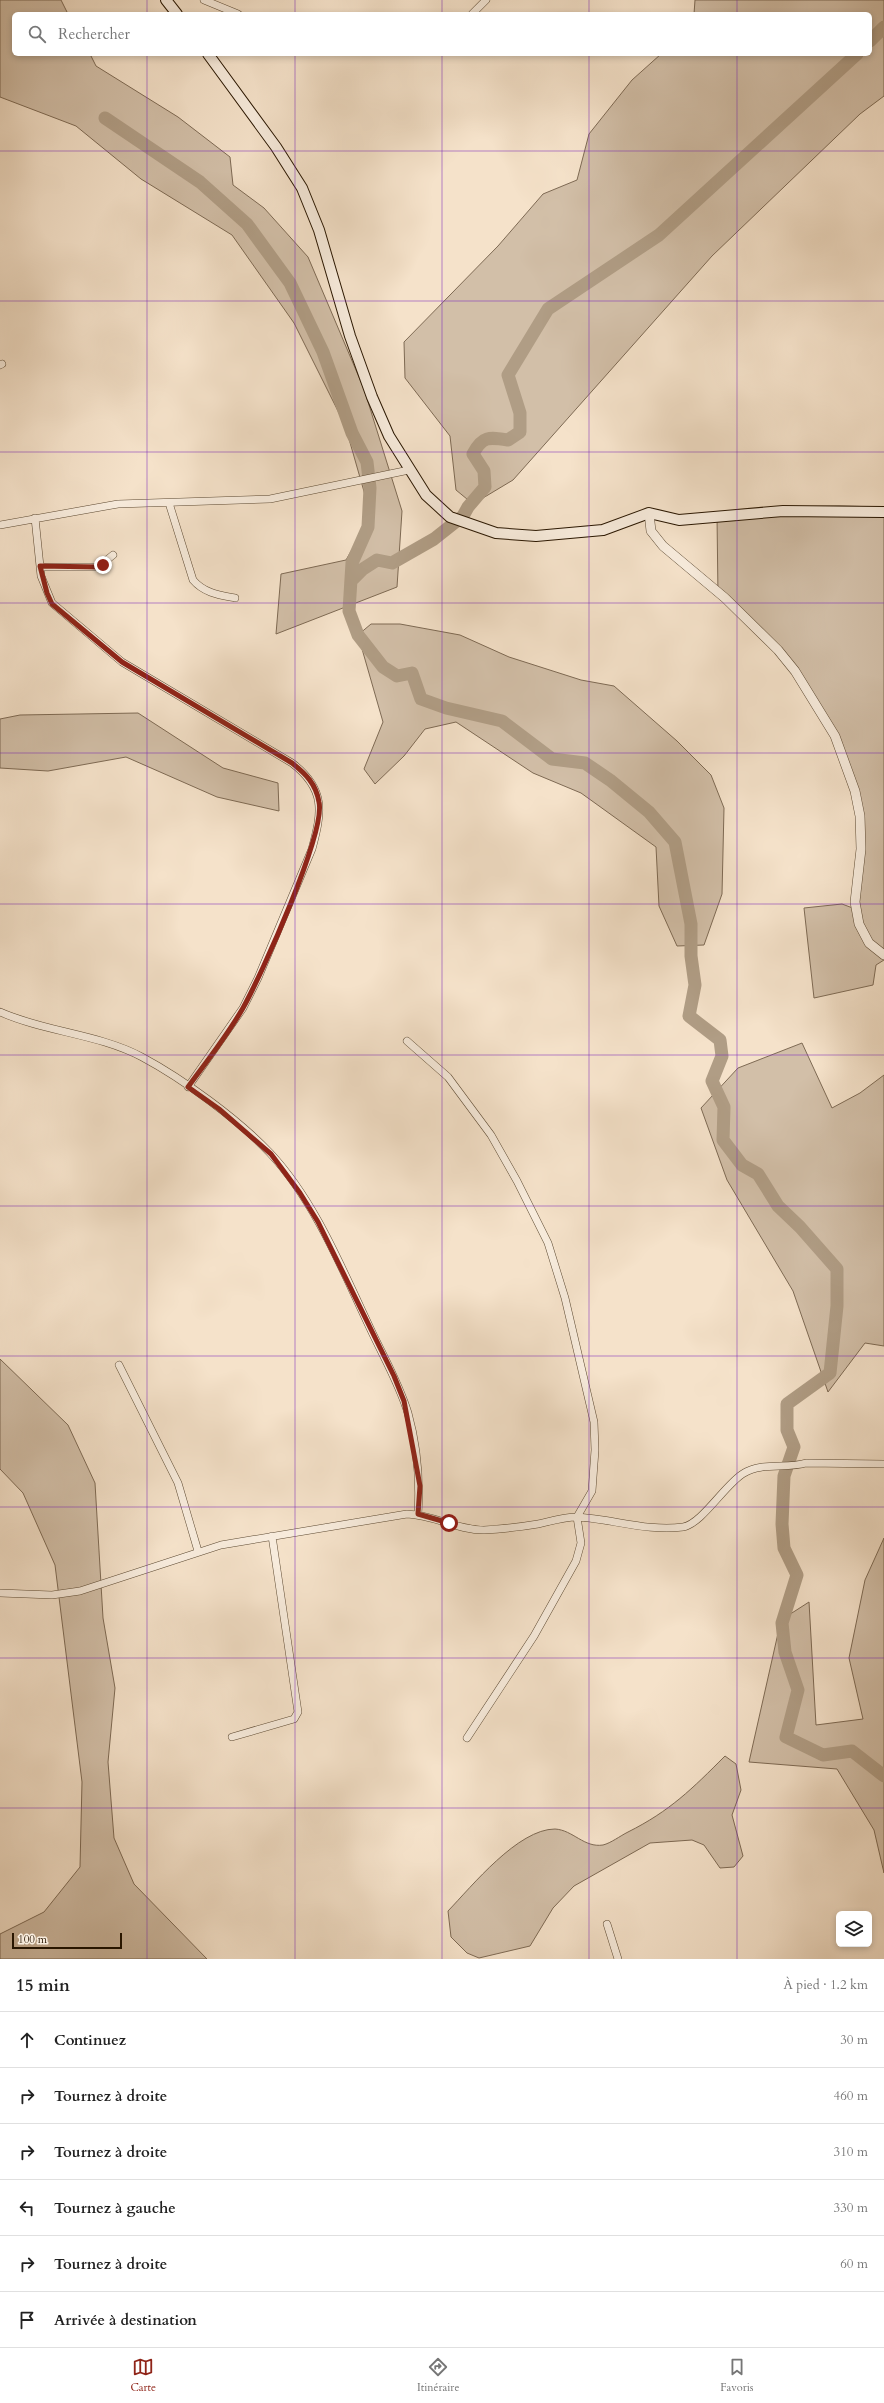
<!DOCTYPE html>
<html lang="fr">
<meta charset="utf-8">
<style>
:root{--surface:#fff;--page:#f2f2f2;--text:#222;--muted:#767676;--line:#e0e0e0;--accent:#8f2418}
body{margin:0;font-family:Cardo,serif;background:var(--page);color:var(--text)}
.controls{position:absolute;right:12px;bottom:12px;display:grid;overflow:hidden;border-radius:6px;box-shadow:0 2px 6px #0003}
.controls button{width:36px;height:36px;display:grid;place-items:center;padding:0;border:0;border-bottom:1px solid var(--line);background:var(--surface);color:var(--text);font:20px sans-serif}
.scale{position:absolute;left:12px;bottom:10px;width:110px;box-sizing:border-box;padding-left:4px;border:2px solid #291600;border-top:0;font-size:11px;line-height:14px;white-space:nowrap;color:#291600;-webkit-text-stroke:3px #f8ecdd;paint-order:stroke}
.stop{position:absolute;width:12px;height:12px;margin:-9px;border:3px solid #8f2418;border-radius:50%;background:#fff}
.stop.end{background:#8f2418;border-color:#fff;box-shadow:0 1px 4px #0008}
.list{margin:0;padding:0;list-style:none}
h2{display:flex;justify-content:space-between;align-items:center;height:52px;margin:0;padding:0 16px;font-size:17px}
h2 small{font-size:13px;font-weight:400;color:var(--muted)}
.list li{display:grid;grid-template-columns:26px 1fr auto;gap:12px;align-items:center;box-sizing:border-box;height:56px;padding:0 16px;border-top:1px solid var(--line)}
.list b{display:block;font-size:15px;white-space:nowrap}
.list em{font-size:13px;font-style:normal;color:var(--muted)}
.icon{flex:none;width:22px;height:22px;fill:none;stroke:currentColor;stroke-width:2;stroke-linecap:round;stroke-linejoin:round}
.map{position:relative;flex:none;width:884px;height:1959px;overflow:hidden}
.search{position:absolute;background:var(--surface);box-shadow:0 2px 6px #0003;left:12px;right:12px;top:12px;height:44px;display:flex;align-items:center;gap:10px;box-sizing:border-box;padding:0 14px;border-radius:6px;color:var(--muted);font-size:15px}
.sheet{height:388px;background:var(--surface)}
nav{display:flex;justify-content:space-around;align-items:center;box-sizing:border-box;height:56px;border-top:1px solid var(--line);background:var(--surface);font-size:11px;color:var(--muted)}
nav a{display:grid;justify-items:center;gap:2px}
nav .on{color:var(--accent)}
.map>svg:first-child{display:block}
.green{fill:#d2bfa8;stroke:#7e6a54}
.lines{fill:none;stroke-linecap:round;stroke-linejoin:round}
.river{stroke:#b09d85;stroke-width:13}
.minor-casing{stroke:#5c4932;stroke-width:8}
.tertiary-casing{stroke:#5c4932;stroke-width:10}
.secondary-casing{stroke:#291600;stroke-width:12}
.minor{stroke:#f8ecdd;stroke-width:7}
.tertiary{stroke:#f8ecdd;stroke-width:9}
.secondary{stroke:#f8ecdd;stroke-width:10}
.route{stroke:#8f2418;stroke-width:5}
.grid{fill:none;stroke:#7b2cbf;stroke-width:1;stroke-opacity:0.55}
</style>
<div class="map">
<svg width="884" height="1959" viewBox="0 0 884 1959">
<rect width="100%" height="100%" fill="#f5e2ca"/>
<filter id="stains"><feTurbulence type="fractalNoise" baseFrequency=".005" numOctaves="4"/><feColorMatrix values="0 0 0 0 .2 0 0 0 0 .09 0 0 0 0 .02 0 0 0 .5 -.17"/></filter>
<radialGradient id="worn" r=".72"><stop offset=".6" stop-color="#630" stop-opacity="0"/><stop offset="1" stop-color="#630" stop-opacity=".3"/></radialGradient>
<path class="green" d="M0 0H61L68 14H14V54H90L96 66 178 117 230 157 233 185 264 208 308 257 364 389 402 511 397 587 276 634 281 574 346 560 371 516 345 425 294 323 232 235 141 179 76 126 0 97Z
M695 0H884V96L860 114 712 256 513 480 473 504 456 490 450 436 405 378 404 342 498 246 543 194 577 180 589 134 632 80 661 54H870V14H694Z
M839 506 884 507V960L876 965 873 985 814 998 804 908 842 904 858 910 864 830 838 745 782 658 718 596 717 516 776 507Z
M371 624H400L460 635 509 657 581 680 614 686 677 741 711 775 724 808 722 894 704 945 677 946 659 906 656 847 581 793 533 773 456 722 425 729 404 756 375 784 364 769 383 722 358 635Z
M138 713 223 768 278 783 279 811 217 797 126 757 48 771 0 768V719L20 715Z
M802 1043 832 1108 860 1093 884 1075V1346L865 1343 828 1392 793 1291 727 1180 701 1108 738 1068Z
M0 1359 68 1425 95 1483 103 1618 115 1688 108 1762 114 1838 134 1884 207 1959H0V1934L44 1912 80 1867 82 1782 55 1565 23 1493 0 1469Z
M884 1538V1873L874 1830 837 1769 749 1762 781 1620 809 1602 816 1725 863 1719 849 1658 865 1580Z
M725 1756 736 1764 741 1790 732 1815 743 1856 734 1867 720 1868 704 1845 692 1840 650 1843 574 1886 553 1908 530 1946 479 1958 467 1953 451 1937 448 1911C472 1886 518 1829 555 1829 573 1830 584 1848 603 1845 611 1843 620 1836 628 1832 670 1811 692 1789 725 1756Z"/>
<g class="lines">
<path class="river" d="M870 41 884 27
M105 118 200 182 247 224 290 283 323 352 352 433 367 462 370 488 368 527 352 563 349 611 358 635 383 667 397 676 412 673 421 699 446 708 502 721 552 759 585 763 610 780 649 812 675 842 691 924V956L695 985 689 1016 720 1040 722 1056 712 1081 724 1107 723 1140 742 1165 758 1174 778 1206 800 1227 837 1269V1306L830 1373 787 1404V1430L794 1447 784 1476 782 1524 784 1548 797 1575 782 1623 785 1652 798 1690 786 1737 823 1755 852 1751 884 1776
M351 581 363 569 377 560 392 563 434 539 463 516 468 507 485 487 484 471 473 454C482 436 489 437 508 440L520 432V413L508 375 548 309 659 235 857 54"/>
<g class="minor-casing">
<path id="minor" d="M204 0 238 14
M472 14 486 0
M0 365 2 364
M169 503 193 580C204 593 219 595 235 598
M35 518 41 576 52 603 122 662 292 763C326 789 322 812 312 849L258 978 243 1008 188 1087
M0 525 118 504 270 499 409 470
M40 567H98L113 555
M0 1012C45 1032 99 1034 142 1057 183 1079 238 1119 270 1153 315 1201 342 1269 370 1328 383 1356 399 1383 408 1413 417 1445 420 1481 418 1514
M407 1041 448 1077 491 1135 517 1181 548 1243 565 1298 594 1422 595 1450 592 1491 577 1517 581 1543 576 1561 534 1636 467 1738
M119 1365 178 1483 198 1551
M0 1593 52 1595 80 1591 221 1545 407 1514C434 1515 457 1530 484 1530 502 1529 520 1527 538 1524 551 1521 565 1517 577 1517 612 1519 649 1532 683 1527 702 1524 726 1483 744 1473 762 1462 787 1469 806 1463L884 1464
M232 1737 294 1719 298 1712 272 1536
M607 1924 618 1959"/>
</g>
<g class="tertiary-casing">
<path id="tertiary" d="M649 513 651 531 663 546 725 598 778 650 795 671 835 736 855 791 860 816 861 849 855 902 859 924 869 943 884 955"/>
</g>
<g class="secondary-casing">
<path id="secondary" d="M166 0 177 14
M208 54 276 147 302 188 319 230 350 336 372 397 389 436 426 495 450 517 496 533 536 536 603 530 649 513 679 520 783 511 884 512"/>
</g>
<use href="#minor" class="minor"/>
<use href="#tertiary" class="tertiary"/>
<use href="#secondary" class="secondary"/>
</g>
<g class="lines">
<path class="route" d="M103 565 98 567 40 566 47 593 52 604 122 662 292 763C306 774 316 784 319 802 326 832 261 976 243 1008 227 1036 207 1061 188 1087L219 1109 271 1154 300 1193 318 1222 394 1376 404 1401 420 1486 418 1514 449 1523"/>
</g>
<path class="grid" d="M147 0V14M295 0V14M442 0V14M589 0V14M737 0V14M147 54V1959M295 54V1959M442 54V1959M589 54V1959M737 54V1959M0 151H884M0 301H884M0 452H884M0 603H884M0 753H884M0 904H884M0 1055H884M0 1206H884M0 1356H884M0 1507H884M0 1658H884M0 1808H884"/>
<rect width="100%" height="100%" filter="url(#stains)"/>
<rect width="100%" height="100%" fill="url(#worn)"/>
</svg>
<div class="controls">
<button><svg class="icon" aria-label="layers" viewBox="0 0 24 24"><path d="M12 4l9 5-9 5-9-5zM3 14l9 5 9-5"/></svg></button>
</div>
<div class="scale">100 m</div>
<div class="stop" style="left:449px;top:1523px"></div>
<div class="stop end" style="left:103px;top:565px"></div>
<div class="search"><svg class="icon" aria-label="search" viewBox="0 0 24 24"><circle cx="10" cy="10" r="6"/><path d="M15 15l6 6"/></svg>Rechercher</div>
</div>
<section class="sheet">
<h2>15 min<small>À pied · 1.2 km</small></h2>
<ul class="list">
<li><svg class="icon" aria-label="ahead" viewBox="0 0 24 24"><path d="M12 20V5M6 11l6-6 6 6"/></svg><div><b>Continuez</b></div><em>30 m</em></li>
<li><svg class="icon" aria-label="right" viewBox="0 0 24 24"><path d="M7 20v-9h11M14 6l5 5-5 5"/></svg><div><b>Tournez à droite</b></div><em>460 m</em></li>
<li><svg class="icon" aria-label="right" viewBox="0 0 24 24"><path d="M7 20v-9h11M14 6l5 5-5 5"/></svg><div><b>Tournez à droite</b></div><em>310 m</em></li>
<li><svg class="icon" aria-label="left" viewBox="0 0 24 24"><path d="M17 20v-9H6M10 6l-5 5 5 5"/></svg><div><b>Tournez à gauche</b></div><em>330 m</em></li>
<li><svg class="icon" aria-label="right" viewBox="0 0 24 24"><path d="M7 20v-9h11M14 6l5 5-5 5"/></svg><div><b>Tournez à droite</b></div><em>60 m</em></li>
<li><svg class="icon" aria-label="arrive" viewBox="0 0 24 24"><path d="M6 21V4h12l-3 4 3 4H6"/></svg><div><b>Arrivée à destination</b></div></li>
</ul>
</section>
<nav>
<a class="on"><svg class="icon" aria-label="map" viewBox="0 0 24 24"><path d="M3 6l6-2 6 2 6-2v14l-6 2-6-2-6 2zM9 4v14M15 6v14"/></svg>Carte</a>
<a><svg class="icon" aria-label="directions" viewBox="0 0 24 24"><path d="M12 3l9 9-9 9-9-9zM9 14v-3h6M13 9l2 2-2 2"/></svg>Itinéraire</a>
<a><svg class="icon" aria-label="saved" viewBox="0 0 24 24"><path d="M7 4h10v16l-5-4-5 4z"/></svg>Favoris</a>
</nav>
